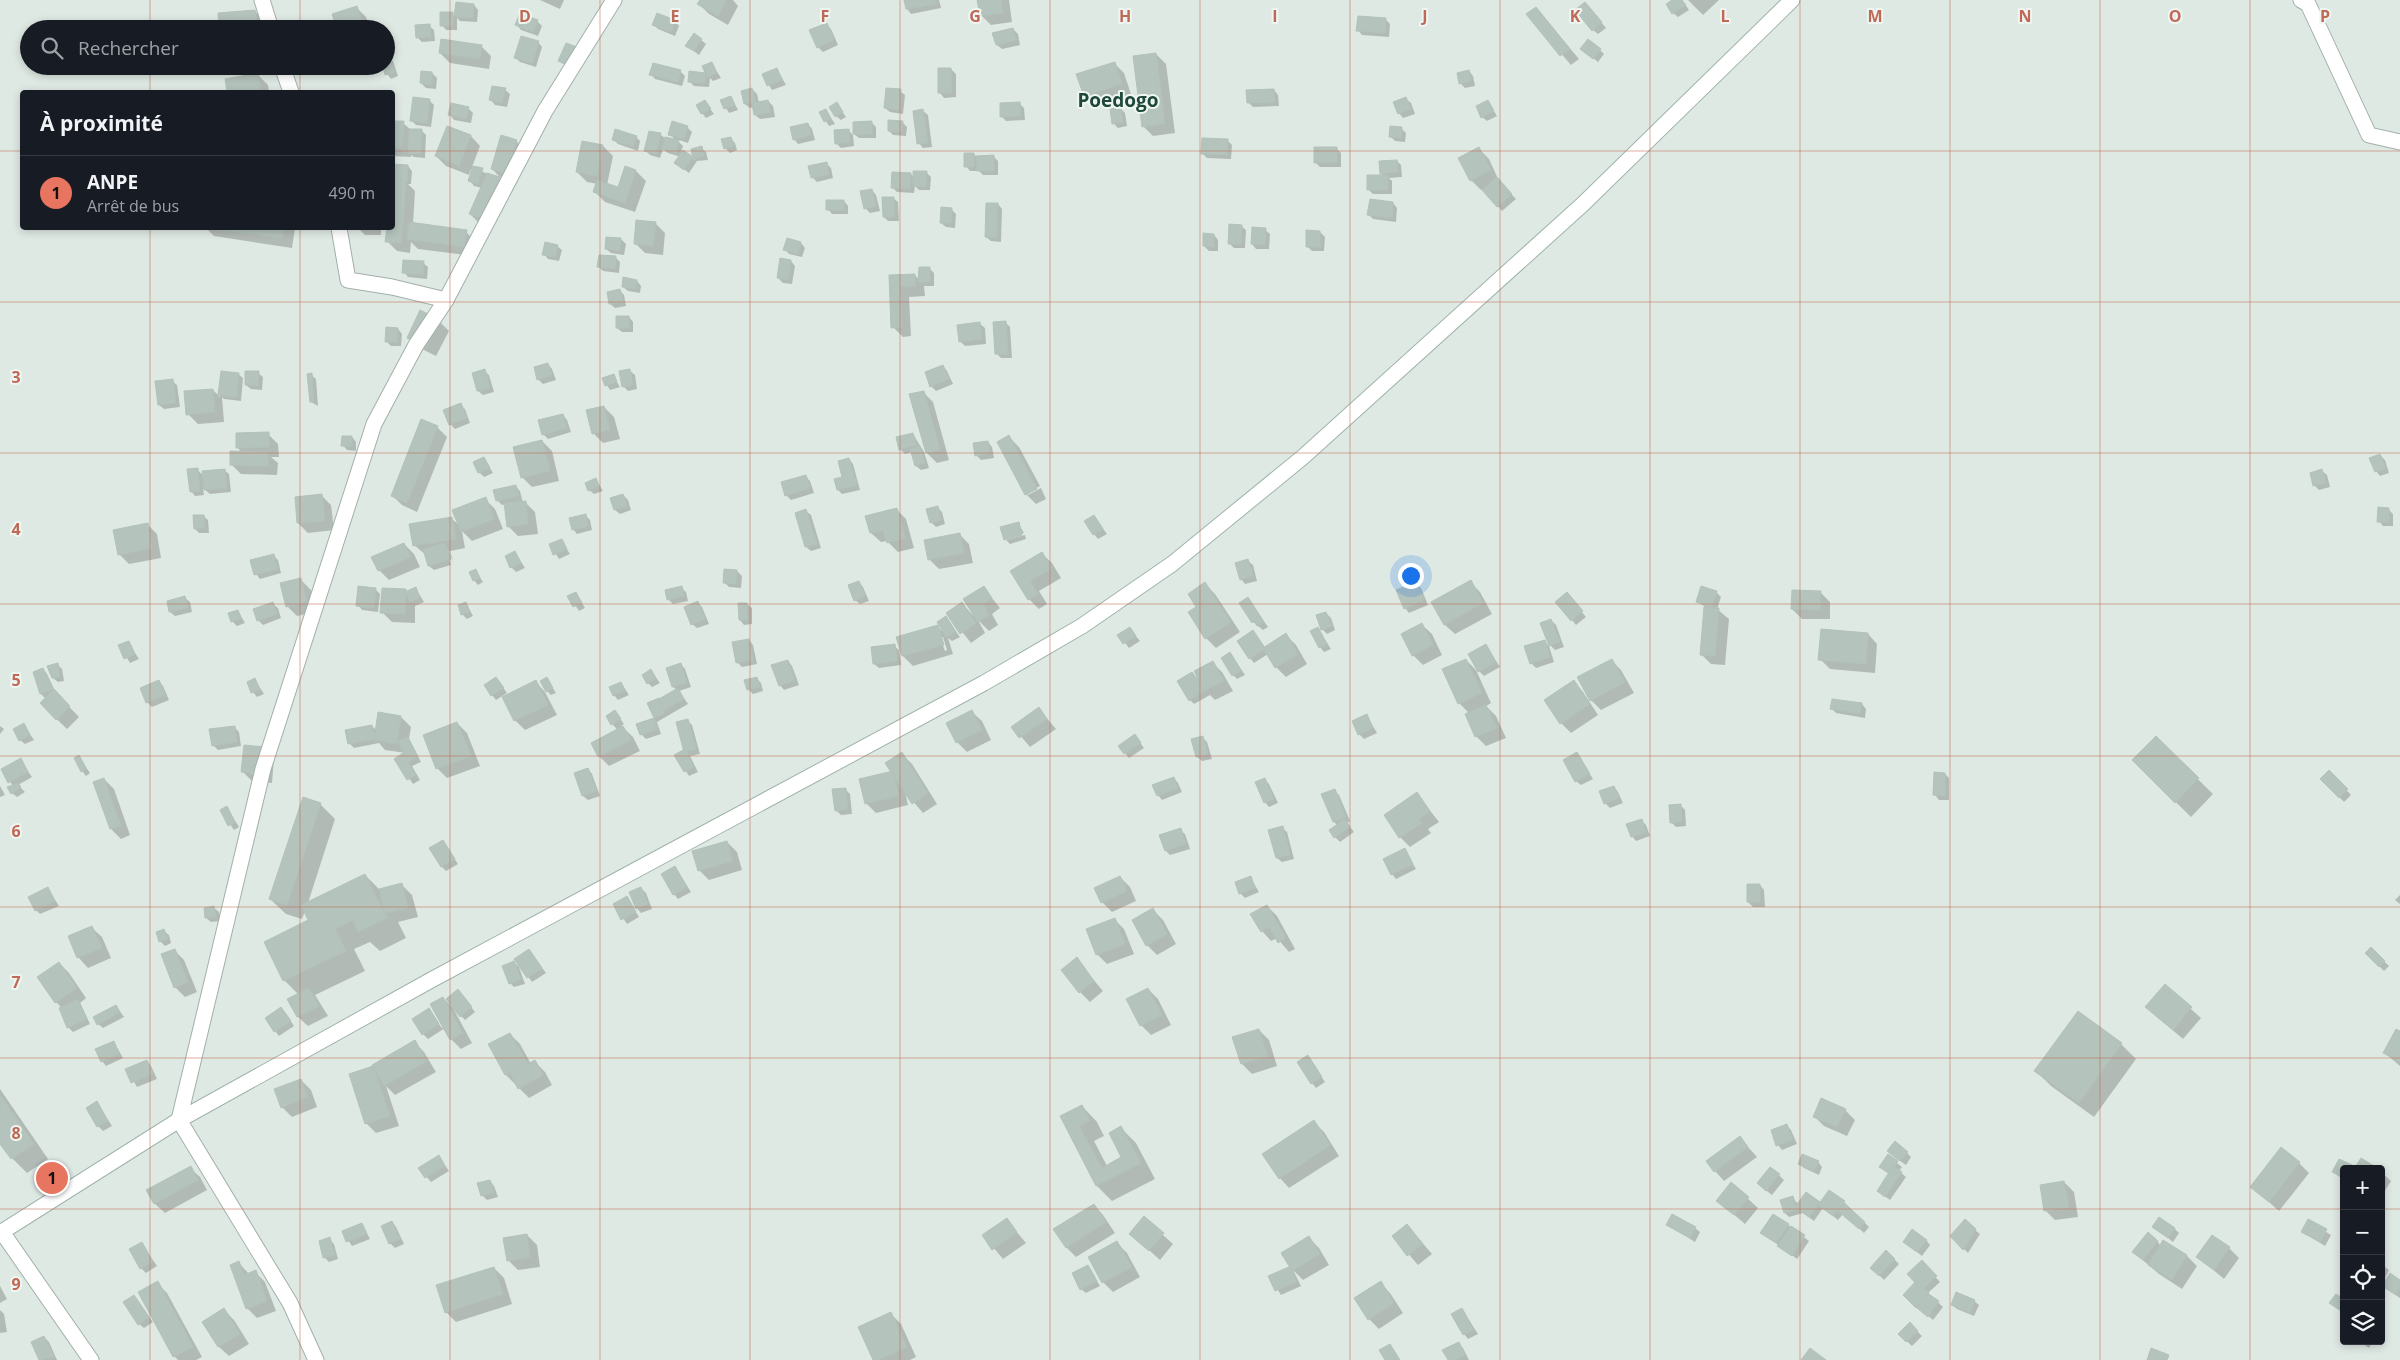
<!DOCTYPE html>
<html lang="fr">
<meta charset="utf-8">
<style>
:root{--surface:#171b24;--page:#20242c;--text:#f1f3f6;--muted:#9ea1a6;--line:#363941;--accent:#e7755f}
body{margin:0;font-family:"Open Sans",sans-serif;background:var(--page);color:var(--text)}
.controls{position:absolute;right:15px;bottom:15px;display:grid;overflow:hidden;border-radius:5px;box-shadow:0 2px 8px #0003}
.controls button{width:45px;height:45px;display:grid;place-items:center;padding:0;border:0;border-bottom:1px solid var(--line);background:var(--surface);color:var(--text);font:25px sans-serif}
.you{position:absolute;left:1410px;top:575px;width:18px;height:18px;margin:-12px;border:4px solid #fff;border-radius:50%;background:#1a73e8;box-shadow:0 0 0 8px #1a73e833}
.badge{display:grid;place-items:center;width:32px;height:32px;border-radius:50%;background:var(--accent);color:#111;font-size:16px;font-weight:700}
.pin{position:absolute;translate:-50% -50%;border:2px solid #fff;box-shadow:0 1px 5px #0006}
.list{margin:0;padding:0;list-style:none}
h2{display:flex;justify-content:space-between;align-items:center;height:65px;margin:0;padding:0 20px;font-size:21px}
h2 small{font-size:16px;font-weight:400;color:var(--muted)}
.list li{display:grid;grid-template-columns:32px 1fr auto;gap:15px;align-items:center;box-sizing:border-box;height:75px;padding:0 20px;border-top:1px solid var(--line)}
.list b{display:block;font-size:19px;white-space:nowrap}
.list p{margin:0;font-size:16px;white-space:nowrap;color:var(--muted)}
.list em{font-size:16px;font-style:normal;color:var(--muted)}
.icon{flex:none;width:28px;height:28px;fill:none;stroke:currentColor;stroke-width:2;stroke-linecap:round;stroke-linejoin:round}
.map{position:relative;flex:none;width:2400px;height:1360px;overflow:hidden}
.search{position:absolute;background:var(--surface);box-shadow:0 2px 8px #0003;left:20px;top:20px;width:375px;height:55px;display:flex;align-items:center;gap:12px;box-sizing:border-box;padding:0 18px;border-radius:28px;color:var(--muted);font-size:19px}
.panel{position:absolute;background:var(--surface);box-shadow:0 2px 8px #0003;left:20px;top:90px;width:375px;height:140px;border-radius:5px}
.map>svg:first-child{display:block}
.shadow{fill:#0003;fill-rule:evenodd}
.building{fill:#b4c3bc;stroke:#b2c2ba}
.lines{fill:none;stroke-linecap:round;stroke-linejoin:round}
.minor-casing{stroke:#a2b0aa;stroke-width:17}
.tertiary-casing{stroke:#a2b0aa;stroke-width:17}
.secondary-casing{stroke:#9fb4aa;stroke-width:17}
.minor{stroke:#fff;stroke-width:15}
.tertiary{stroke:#fff;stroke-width:15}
.secondary{stroke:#fff;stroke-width:15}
.grid{fill:none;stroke:#bf6956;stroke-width:1;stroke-opacity:0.55}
.labels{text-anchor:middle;stroke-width:4;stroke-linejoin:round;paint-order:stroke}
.quarter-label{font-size:19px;font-weight:bold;fill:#1f483a;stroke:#eff6f2}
.grid-label{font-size:16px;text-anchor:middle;font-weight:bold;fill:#bf6956;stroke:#eff6f2;stroke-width:4;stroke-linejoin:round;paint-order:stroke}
</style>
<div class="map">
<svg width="2400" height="1360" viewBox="0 0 2400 1360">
<rect width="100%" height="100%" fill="#dfe9e4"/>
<path class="shadow" d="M540 0H564L560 9Z
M701 0H733L738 6 728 25 709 14 699 4Z
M905 0H939L941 8 911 14 907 9Z
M979 0H1009L1012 22 991 25 981 15Z
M1674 0H1682L1689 10 1678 17 1673 13Z
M1688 0H1719L1703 15Z
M474 5 478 10 477 22 460 21 457 18V30H446L442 25 452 13 455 17Z
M356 7 366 17 370 29H338Z
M1536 8 1579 59 1571 65 1528 15Z
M1589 8 1606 28 1598 34 1593 30Z
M255 11 264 21 265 29H220Z
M657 15 675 21 679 26 675 36 658 29 654 25Z
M1386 20 1390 24 1389 37 1362 35 1358 30Z
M537 21 542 26 538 36 521 30 517 25Z
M826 24 831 29 838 45 823 52 818 47Z
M429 26 434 30 435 41 422 42 417 37Z
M1013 29 1018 34 1020 45 1002 49 997 45 994 34Z
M386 35 392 40 395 52 386 54Z
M701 40 706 44 699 55 687 46Z
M538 42 542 47 536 67 520 62 515 57Z
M481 46 491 56 489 69 450 63 440 53Z
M1600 50 1604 54 1598 62 1587 53Z
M1156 54 1166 64 1175 133 1153 136 1143 126Z
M389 56 393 61 398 76 391 79 387 74Z
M1114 63 1124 73 1131 94 1095 106 1085 96 1078 75Z
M712 64 721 78 713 81 710 78 709 87 694 86 689 81 690 73 707 75Z
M777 69 786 85 772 90 763 75Z
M951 69 956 74V97L944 98 940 93Z
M680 71 685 76 682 86 655 79 651 74Z
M1469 71 1473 76 1475 86 1465 88 1460 83Z
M432 73 437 78 436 89 426 88 421 83Z
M258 75 268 85 269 92H229L227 80Z
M752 89 757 94 759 103 768 101 773 106 775 117 760 119 755 115 754 107 750 108 745 104 742 92Z
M505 90 510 94 507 107 495 105 491 100Z
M1274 90 1278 95 1279 106 1253 107 1248 102Z
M900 91 905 95 903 114 890 112 885 108Z
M731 97 738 110 729 113 722 101Z
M1406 99 1411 103 1415 114 1403 118 1399 113Z
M429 100 434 105 431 127 416 125 411 120Z
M705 102 714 114 706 118 702 113Z
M1488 102 1497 116 1487 121 1482 117Z
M1019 103 1024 108 1025 120 1006 121 1002 117Z
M837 104 846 117 841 120 836 116Z
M468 108 473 113 471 123 454 120 450 115Z
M1120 108 1125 113 1127 126 1118 128 1113 123Z
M826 110 835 124 829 126 820 112Z
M923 111 928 115 932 147 923 148 919 143Z
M392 122 403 123 411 130H421L426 135 425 158 414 157 411 155V157L392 156Z
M902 122 907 127 906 136 893 135 889 131Z
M872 123 876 127V138H859L854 134Z
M808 124 812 129 815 140 798 144 794 139Z
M448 127 471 136 480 146 472 167 499 179 509 188 480 224 470 214 482 188 474 186 470 181 473 170 471 169 469 175 446 166 436 156Z
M687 127 692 132 688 143 676 139 683 146 680 156 684 152 695 160 692 150 701 148 706 152 708 160 697 161 689 173 676 163 681 157 668 153 663 149 660 158 650 155 646 151 650 132 661 135 666 139 676 141 670 134Z
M1401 128 1406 133 1405 142 1395 141 1391 137Z
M849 131 853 135 854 146 841 148 836 143Z
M636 137 640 141 638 151 618 144 613 139Z
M730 138 735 143 737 150 730 153 725 148Z
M1227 140 1232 145 1231 159 1207 158 1203 154Z
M516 141 526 151 517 183 502 179 492 169Z
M603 146 613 156 607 185 619 189 626 168 636 171 646 181 635 212 605 202 595 192 598 184 587 182 577 172Z
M1336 148 1341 153V167H1320L1315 162Z
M1479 149 1489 159 1499 181 1516 199 1502 211 1483 189 1481 190 1471 180Z
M974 154 977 157H994L998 161V175H983L979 171H970L966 166Z
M1397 161 1401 165 1402 177 1389 178 1392 181V194H1373L1368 189 1384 176 1381 174Z
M826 163 831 168 833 178 817 182 812 177Z
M408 166 412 171 411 184H408L415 191 413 224 466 232 476 242 474 256 418 249 411 242 410 253 397 251 387 241 388 228H392Z
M926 172 931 177 930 190H919L915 186 914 193 897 192 892 187 911 174 914 178Z
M872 190 876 195 880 211 870 213 865 208Z
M893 198 898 202 899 221H888L884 217Z
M844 201 848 206V214H832L828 209Z
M1393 203 1397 208 1396 222 1373 219 1369 215Z
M998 204 1002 209 1001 242 991 241 986 237Z
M951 209 956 214 955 228 946 227 941 223Z
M655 223 665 233 663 255 645 253 635 243Z
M1241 226 1246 230 1245 248H1234L1229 243Z
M206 228H295L292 248 214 236Z
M358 228H381V235H365Z
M1265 230 1270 234 1269 249H1256L1252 244Z
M1320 232 1325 237 1324 251H1312L1307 246Z
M1214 235 1218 240V251H1209L1204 246Z
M621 239 626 244 624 255 611 253 606 249Z
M788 240 801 243 805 248 802 257 789 254 785 249Z
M557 246 562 250 559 261 548 259 544 254Z
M616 258 620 262 619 273 603 271 599 267Z
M791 261 795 266 792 284 783 283 778 278Z
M423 263 428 267 427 279 408 277 404 272Z
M929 268 934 273V286H924L925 296 909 297 911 336 903 337 893 327 890 277 914 275 920 280Z
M637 281 641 286 640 293 628 291 623 287Z
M620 291 624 295 626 306 615 308 610 304 608 293Z
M629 317 633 322V332H622L617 328Z
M439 321 449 331 436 356 418 347Z
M1005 322 1010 327 1012 358H1001L997 354Z
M980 324 985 328 986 344 965 346 960 341Z
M398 329 402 334 401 346H391L386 341Z
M548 364 552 369 556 380 543 384 538 379Z
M943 366 947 371 953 384 936 391 931 386Z
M484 371 489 375 494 392 483 395 478 391 474 374Z
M630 371 635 375 637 389 628 391 623 386Z
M222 372 238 374 243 378 241 401 224 399 222 397 224 422 198 424 188 414 213 390 220 397Z
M258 373 263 377 262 390 251 389 246 385Z
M311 375 316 379 318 406 311 402Z
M613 376 620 387 610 390 603 379Z
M172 381 177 385 180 407 164 409 159 405Z
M923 392 933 402 949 460 937 463 927 453Z
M460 405 465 409 470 423 455 429 450 424Z
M604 407 614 417 620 439 603 443 593 433Z
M563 415 567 420 571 432 548 439 543 434Z
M437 427 447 437 417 512 402 505 392 495Z
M268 434 278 444 279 457H271L278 463 277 475 241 474 231 464 242 453 237 447Z
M913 434 924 452 929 468 921 470 916 466 912 452 905 454 900 449Z
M352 437 356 442V451L347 450 343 445Z
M1009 437 1019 447 1040 486 1028 492V495L1041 488 1046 499 1036 504 1026 494Z
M542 441 552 451 559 481 532 487 522 477Z
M988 442 992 447 994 458 981 460 976 455Z
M2380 455 2385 460 2389 473 2380 476 2376 471Z
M484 458 493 473 484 477 479 472Z
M849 459 853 464 860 490 842 494 838 490Z
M197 470 204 476 224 470 229 474 231 492 210 494 203 488 204 495 195 496 191 491Z
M2322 471 2327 475 2330 487 2319 490 2315 486 2311 474Z
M805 476 810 481 814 493 791 500 786 495Z
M596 479 603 491 594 494 589 490Z
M516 487 520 491 523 503 525 502 535 512 538 534 518 536 508 526 506 504 502 505 497 500Z
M321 495 331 505 334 530 308 533 298 523 296 498Z
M623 495 628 500 631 510 620 514 615 510Z
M485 499 495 509 503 529 472 541 462 531 465 548 450 551 454 564 449 551H447L451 565 434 570 429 566 426 555 414 545 451 518 461 527Z
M938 508 942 512 945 524 936 527 931 522Z
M896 509 906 519 914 548 898 552 887 541 881 542 871 533Z
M2388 509 2393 514V526H2383L2379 521Z
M806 511 811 515 821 548 811 551 806 547Z
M585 515 590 520 592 530 577 534 573 529Z
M203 516 208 520 209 533H199L195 529Z
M1094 516 1107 534 1098 539 1094 534Z
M1018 523 1024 533 1006 538V540L1005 539Z
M147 524 157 534 161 558 129 564 119 554Z
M959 534 969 544 973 563 939 569 929 559Z
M1025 535 1026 539 1010 544 1006 540Z
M561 540 570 554 559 559 550 545Z
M404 544 414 554 420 567 389 580 379 570Z
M515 552 525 568 516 572 511 567Z
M1042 554 1052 563 1061 578 1039 591 1047 604 1039 609 1029 599 1012 571Z
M273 555 278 560 281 573 260 579 256 574Z
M1248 561 1253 565 1257 581 1245 584 1241 579Z
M475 570 483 582 478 585 474 580Z
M726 570 737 571 742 576 741 588 729 587 725 583Z
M301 580 311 590 316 612 297 616 287 606Z
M859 582 863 587 869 601 860 604 855 600Z
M1470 582 1480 592 1492 614 1455 634 1445 625 1433 603Z
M1416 583 1421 588 1428 605 1409 613 1405 608Z
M1205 584 1215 594 1240 632 1216 648 1206 638 1198 608Z
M681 588 686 592 688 601 673 604 669 600 666 591Z
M984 588 1000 608 992 614 998 625 989 631 978 620 985 633 971 643 948 614 962 604 974 616Z
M1702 588 1717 593 1721 597 1717 609 1729 619 1725 665 1711 664 1701 654 1705 607 1697 601Z
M375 589 380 594 378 612 362 610 358 605Z
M416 589 424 602 415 606V623L392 622 382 612 406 591 407 592Z
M1820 592 1830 602V619H1802L1792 609Z
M576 593 585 608 579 611 569 596Z
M185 598 190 602 192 612 175 616 170 612 168 602Z
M1248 599 1268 627 1263 630 1253 622Z
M1571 599 1586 617 1576 625 1572 620Z
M697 602 702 607 709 624 697 628 692 624Z
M466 603 473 616 467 619 462 614Z
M273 604 278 608 281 618 263 625 258 620Z
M747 604 752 608V624L744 625 740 620Z
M238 611 245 623 237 626 232 621Z
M1326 613 1331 618 1335 630 1327 634 1322 629Z
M946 618 960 637 952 641 948 638 953 654 913 666 903 656 898 638 938 627 943 632ZM940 637H943L947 650 945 651Z
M1551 620 1556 625 1564 647 1555 650 1550 645Z
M1422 625 1432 634 1442 655 1423 665 1413 655Z
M1130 629 1140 641 1129 648 1119 635Z
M1318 629 1331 649 1324 652 1320 647Z
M1868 634 1877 644 1875 673 1830 669 1820 659Z
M1286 635 1296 645 1307 664 1286 677 1276 667 1268 654 1254 663 1250 658Z
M749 640 753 645 757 664 742 667 737 662Z
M1544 641 1549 646 1554 662 1536 668 1531 663Z
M128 642 139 659 130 663 120 646Z
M894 646 899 650 901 665 879 668 874 664Z
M1486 646 1500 667 1484 676 1479 671Z
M1230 653 1245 675 1237 679 1233 675Z
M1466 660 1476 670 1491 703 1486 706 1496 716 1506 738 1486 746 1476 736 1469 713 1459 703Z
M1611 660 1621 670 1634 693 1601 710 1590 699Z
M788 661 792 666 799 685 784 690 780 685Z
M1213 663 1222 672 1233 691 1215 700 1210 695 1194 704 1190 700 1192 673 1199 680Z
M57 664 62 669 64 681 58 682 53 678Z
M681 664 685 669 691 687 679 691 688 704 657 722 661 734 646 739 642 735 638 724 655 718 648 703 660 700 677 690 673 687Z
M43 670 47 674 56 693 79 717 67 729 41 704 46 699 41 694 35 673Z
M651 671 660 683 652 687 648 683Z
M496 678 507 693 496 700 492 695Z
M756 678 761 683 763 691 753 694 748 689Z
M547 679 556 693 551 695 547 691Z
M255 680 264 694 257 697 253 692Z
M159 681 163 686 169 700 152 707 147 702Z
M536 682 545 692 557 715 525 730 515 720Z
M1574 682 1583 692 1598 715 1571 733 1561 723Z
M621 683 629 695 618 700 614 695Z
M1862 704 1866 709 1865 718 1836 713 1832 709Z
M1039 709 1056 729 1030 747 1013 727Z
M615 712 624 724 621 726 633 737 640 751 609 766 599 756 592 743 618 730 612 724Z
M972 712 982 721 991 740 967 752 957 742Z
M1367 716 1377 733 1364 739 1359 734Z
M401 717 411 727 409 739 421 762 412 766 420 780 413 784 396 759 406 753 385 750 379 743 354 748 350 744 372 726 377 731Z
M687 720 692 725 700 754 690 756 698 772 689 776 676 755 685 751Z
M457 723 467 733 480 766 447 778 437 768Z
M24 725 34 740 25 744 20 740Z
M0 726 4 729 0 734Z
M234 727 239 732 241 746 218 750 213 745Z
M1135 736 1144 748 1129 758 1125 753Z
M1202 737 1207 742 1212 759 1202 761 1197 757Z
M2156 738 2213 794 2191 817 2133 760Z
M902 754 912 764 937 804 923 813 905 792 908 805 876 813 866 803 893 773Z
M1577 754 1593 779 1581 785 1576 781Z
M79 757 90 773 86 776 82 771Z
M274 758 272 783 252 781 242 771ZM251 772 268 775 251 774Z
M20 760 32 777 18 785 25 792 17 797 12 793 13 786 2 770Z
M588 769 592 774 600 796 588 800 583 796 575 774Z
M2329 772 2351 795 2344 802 2322 779Z
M1945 774 1949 778V800H1939L1935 795Z
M1174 778 1178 783 1182 792 1162 800 1158 795Z
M104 779 114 789 130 835 121 839 111 829Z
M1264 779 1269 784 1278 803 1269 807 1265 802Z
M0 786 5 795 0 797Z
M1614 787 1618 792 1623 803 1610 808 1605 803Z
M845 789 850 794 852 814 841 815 836 810Z
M1334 791 1339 795 1350 821 1347 823 1354 832 1340 842 1335 837 1337 825 1334 822Z
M1417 794 1439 822 1428 829 1431 833 1410 847 1400 837Z
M320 804 335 819 308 903 365 875 380 890 402 885 412 895 418 917 398 922 406 938 380 951 370 942 354 949 365 971 315 995 328 1016 308 1026 298 1017 289 999 299 995 284 980 310 921 305 911 302 919 286 914 270 899Z
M1680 805 1685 810 1686 826 1676 827 1671 822Z
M227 808 239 827 234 830 221 811Z
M1641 820 1646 825 1650 836 1636 841 1632 836Z
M1282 828 1287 832 1294 859 1282 862 1277 858Z
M1180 830 1185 834 1190 849 1170 855 1166 851Z
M443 842 458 864 446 871 442 867Z
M727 842 737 852 742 870 709 880 699 870Z
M1405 850 1416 869 1396 879 1392 874Z
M675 867 691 892 678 899 674 894Z
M1120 877 1130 887 1136 901 1112 912 1102 902Z
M1250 877 1259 892 1245 898 1240 893Z
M1760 885 1764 890 1765 907H1753L1748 902Z
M641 888 646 893 652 909 641 913 636 907Z
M48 889 59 906 40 914 36 910Z
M2400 895V904L2395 900Z
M627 898 639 917 627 924 614 904Z
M1267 906 1277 916 1295 949 1289 952 1277 938 1271 941 1262 931Z
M214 908 219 912 220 921 211 922 206 918Z
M1153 910 1163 920 1176 944 1157 955 1147 945Z
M1114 919 1124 929 1134 954 1107 964 1097 954Z
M92 928 102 937 111 958 88 968 79 958 69 937Z
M164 931 169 935 171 943 165 946 160 941Z
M2371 949 2389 966 2384 971 2366 953Z
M174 950 184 960 197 992 185 997 175 987Z
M529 950 546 973 532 982 515 959Z
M1076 959 1103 991 1090 1002 1080 992Z
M514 962 519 967 525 984 514 987 510 983Z
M59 963 69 973 86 998 80 1003 90 1024 73 1032 68 1027 62 1008 56 1002Z
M2165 986 2201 1018 2183 1039 2157 1017Z
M1148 989 1158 999 1171 1025 1151 1035 1141 1025Z
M462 996 475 1012 465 1020 461 1016Z
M443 998 453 1008 472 1043 461 1049 451 1039 445 1028 428 1039 423 1034 429 1010 442 1028 444 1027Z
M116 1006 124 1017 103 1028 98 1024Z
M286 1014 294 1026 279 1036 275 1031Z
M1259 1030 1269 1040 1277 1066 1252 1074 1242 1064 1234 1038Z
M2400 1033V1066L2385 1053Z
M510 1034 520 1044 531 1064 535 1062 545 1072 552 1085 529 1098 506 1075 490 1045Z
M114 1042 123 1058 106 1066 102 1061Z
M414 1042 424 1052 436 1072 395 1095 386 1086 399 1126 376 1133 366 1123 373 1068Z
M2121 1044 2136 1059 2094 1117 2051 1086 2036 1071Z
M1308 1057 1325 1082 1316 1088 1312 1083Z
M147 1061 151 1066 157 1079 137 1087 127 1070Z
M301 1080 311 1090 317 1107 292 1117 282 1107Z
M0 1089 48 1159 27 1173 12 1158 0 1141Z
M97 1103 112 1126 103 1131 98 1126Z
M1082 1106 1097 1122 1104 1136 1094 1141 1107 1166 1123 1158 1121 1128 1136 1143 1155 1179 1112 1201 1097 1186 1061 1117Z
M1845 1110 1855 1120 1847 1136 1824 1126 1814 1116Z
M1314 1122 1324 1132 1339 1156 1289 1188 1280 1178Z
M1787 1126 1791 1130 1797 1144 1782 1150 1778 1145Z
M1740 1138 1757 1157 1724 1181 1715 1171Z
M1907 1153 1911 1157 1906 1165 1893 1156Z
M1888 1156 1902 1167 1899 1171 1906 1177 1890 1200 1878 1191 1889 1174 1881 1167Z
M439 1157 449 1171 431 1182 420 1169Z
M2339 1160 2354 1169H2344V1180L2333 1172Z
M1818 1162 1822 1167 1819 1175 1804 1168 1799 1164Z
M2299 1163 2309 1173 2279 1211 2252 1187Z
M190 1168 200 1177 207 1190 165 1213 155 1204 148 1191Z
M1771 1168 1784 1180 1772 1195 1763 1188Z
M2381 1172 2391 1181 2381 1197Z
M490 1181 494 1186 498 1197 487 1200 482 1195Z
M2064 1182 2074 1192 2078 1217 2055 1220 2045 1210Z
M1732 1184 1758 1208 1745 1224 1718 1201Z
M1830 1191 1844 1202 1869 1227 1864 1233 1843 1214 1838 1220 1823 1208 1814 1221 1803 1213 1789 1217 1785 1213 1793 1198 1798 1204 1806 1194 1820 1204Z
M1094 1205 1103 1215 1115 1233 1076 1257 1066 1247Z
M1144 1218 1173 1244 1160 1260 1131 1234Z
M1006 1219 1026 1243 1003 1259 983 1235Z
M2308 1221 2331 1235 2325 1246 2303 1232Z
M392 1222 396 1227 404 1244 395 1248 390 1243Z
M362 1224 370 1239 352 1246 343 1232Z
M1407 1225 1432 1254 1418 1265 1393 1236Z
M1668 1225 1695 1228 1700 1232 1695 1242Z
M1788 1225 1809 1241 1797 1259 1761 1232Z
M2154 1227 2174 1228 2179 1233 2173 1242Z
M1975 1230 1980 1234 1968 1253 1951 1236Z
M527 1235 537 1245 540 1267 518 1270 508 1260Z
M1309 1238 1319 1248 1329 1265 1303 1280 1293 1270 1301 1286 1281 1295 1270 1277 1291 1267Z
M329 1239 334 1244 338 1259 329 1262 324 1257Z
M1926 1240 1930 1245 1922 1256 1904 1242Z
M2157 1241 2161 1246 2164 1242 2187 1256 2197 1266 2182 1289 2159 1274 2138 1256Z
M1117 1243 1127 1253 1140 1277 1113 1292 1103 1282Z
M142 1244 157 1266 146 1273 141 1268Z
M2229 1248 2239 1258 2224 1279 2198 1257Z
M1894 1259 1899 1264 1884 1280 1876 1272Z
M1921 1262 1940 1282 1928 1293 1943 1307 1933 1320 1909 1299 1916 1283Z
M239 1263 249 1274 255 1272 265 1282 276 1311 257 1318 247 1308Z
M2381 1264 2389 1270 2384 1280 2381 1279Z
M1088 1266 1100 1286 1086 1293 1081 1289Z
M494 1268 504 1278 512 1304 456 1322 446 1312Z
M2400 1281V1298L2383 1286Z
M157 1283 167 1293 202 1357 196 1360H178L174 1356Z
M1380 1283 1390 1293 1403 1313 1379 1329 1369 1319Z
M0 1286 7 1299 0 1303Z
M134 1296 153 1322 144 1328 139 1324Z
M1974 1301 1979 1305 1974 1316 1957 1309 1952 1305Z
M1462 1309 1478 1334 1468 1339 1464 1334Z
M0 1310 4 1314 7 1332 0 1333Z
M224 1310 234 1320 249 1344 229 1356 219 1347 204 1322Z
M891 1314 901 1324 916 1357 910 1360H875Z
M1910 1324 1922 1336 1912 1346 1899 1334Z
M44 1337 49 1342 57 1360H40L33 1343Z
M2358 1341H2373L2369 1348Z
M1458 1344 1463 1348 1469 1360H1449Z"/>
<path class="building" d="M700 0H726L718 16 697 4Z
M904 0H936L937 4 906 9Z
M977 0H1001L1003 13 980 16Z
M1672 0H1682L1686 5 1672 14 1666 4Z
M456 2 474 4 473 18 454 17Z
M1585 2 1602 22 1592 31 1575 10Z
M357 6 364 29H337L332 14Z
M1536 7 1570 49 1560 56 1526 14Z
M255 10 257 29H219L218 13Z
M440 12H453V26H440Z
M520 13 538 20 533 32 515 25Z
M657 13 675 20 671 32 652 25Z
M1358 16 1386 18 1385 33 1356 31Z
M827 23 834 40 817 48 809 30Z
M430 24 431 37 416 38 415 25Z
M1013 28 1016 40 996 45 992 33Z
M694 33 702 39 694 51 685 46Z
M521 36 539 41 532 63 514 58Z
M441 39 482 45 480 59 439 53Z
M1588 39 1601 49 1593 59 1580 49Z
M566 43 577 47 569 66 558 61Z
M1156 53 1165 124 1142 127 1133 56Z
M389 55 395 72 385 75 383 66H386V56Z
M712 62 717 73 707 77 702 66Z
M1115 62 1122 84 1084 96 1076 74Z
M653 63 681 70 678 82 649 75Z
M777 68 782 80 767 86 762 74Z
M938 68H951L952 93H938Z
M1469 70 1471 81 1459 84 1457 73Z
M421 71 432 72V85L420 83Z
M689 71 706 73 705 83 688 82Z
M258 73 261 92H227L225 79Z
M492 86 506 88 502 103 489 100Z
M752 88 756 102 744 104 741 91Z
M886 88 901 89 899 110 884 108Z
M1274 89 1275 102 1247 103 1246 90Z
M731 96 735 105 724 109 720 100Z
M413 97 430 99 427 123 410 121Z
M1406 97 1411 109 1398 114 1393 102Z
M705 100 711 109 701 114 696 105Z
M768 100 771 112 754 115 752 103Z
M1488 100 1494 111 1481 118 1476 106Z
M837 102 843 112 835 117 829 107Z
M1020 102 1021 116 1000 117V103Z
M451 103 469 107 466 119 448 115Z
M1121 107 1123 122 1112 124 1110 109Z
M826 109 831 119 824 122 819 112Z
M923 109 928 143 917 144 913 111Z
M888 120 903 121 902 132 888 131Z
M392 121H404L402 148 392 147Z
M672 121 688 126 684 139 668 135Z
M872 121V134H853V122Z
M808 123 811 135 793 140 790 127Z
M447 126 471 135 459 166 435 156Z
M1390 126 1402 127 1401 138 1389 137Z
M409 129H422L421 154 408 153Z
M615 129 637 136 633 147 612 140Z
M849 129 850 142 835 144 834 130Z
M649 131 661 133 656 154 644 151Z
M501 135 517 140 507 174 491 169Z
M665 137 679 140 676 153 662 149Z
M731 137 734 146 724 149 721 139Z
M1202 138 1228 139 1227 155 1201 154Z
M582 141 603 145 597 176 576 172Z
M702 146 704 156 693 159 691 149Z
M1314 147H1337V162L1314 163Z
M1479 147 1491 170 1470 181 1458 158Z
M683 150 693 157 684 170 674 163Z
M964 153H974V167H964Z
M994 155V171H977L976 156Z
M1397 160 1398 172 1380 174 1379 161Z
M827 162 829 174 811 178 808 166Z
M392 164 408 165 407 181 392 180Z
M473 166 483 168 478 184 468 181Z
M625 166 636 170 625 203 593 192 597 180 618 187Z
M913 171H927L926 186H913Z
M892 172 911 173 910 189 891 188Z
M487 173 500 177 482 218 469 214Z
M1367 175H1388V190H1367Z
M1497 177 1512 194 1497 207 1482 190Z
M392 179 406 180 401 243 385 242 387 228H392Z
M872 189 876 206 864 209 860 191Z
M882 197H894V217H883Z
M1370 199 1393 202 1392 218 1367 215Z
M826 200H844V210H826Z
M986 203H998L997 238 985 237Z
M941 207 952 208 951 223H940Z
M636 220 656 222 653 246 634 244Z
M409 222 467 230 464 247 407 239Z
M1229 224 1242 225 1241 244H1228Z
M1252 227 1266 228 1265 245 1251 244Z
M208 228H284L282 238Z
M1306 230 1320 231V247H1306Z
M1203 233 1214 234V247L1203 246Z
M606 237 621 238 620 251 605 249Z
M787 238 801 242 798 254 783 250Z
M545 242 558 245 555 257 542 255Z
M599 255 616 256 615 269 597 267Z
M780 258 791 260 788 280 777 278Z
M403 260 424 261 423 275 402 273Z
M919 267H930V282H918Z
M915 274 916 286 900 287 902 327 891 328 889 275Z
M623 277 637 280 636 289 622 287Z
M620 289 623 302 609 304 607 292Z
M420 310 440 320 426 347 407 338Z
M616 316H629V328H616Z
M1006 321 1008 354H995L993 322Z
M980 322 982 339 959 342 957 325Z
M386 327 398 328 397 342H385Z
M548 363 552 375 537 380 534 367Z
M943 365 949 379 930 387 925 372Z
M485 369 490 388 477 391 472 373Z
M630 369 633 385 622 387 619 371Z
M221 371 239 373 237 397 218 395Z
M245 371H259L258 386 245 385Z
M312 373 314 402H310L307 374Z
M614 374 617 382 605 386 602 378Z
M173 379 176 403 158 405 155 381Z
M213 389 215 412 186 415 184 391Z
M924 391 940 450 926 453 909 394Z
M461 403 467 418 449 425 443 410Z
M604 406 610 430 592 434 586 410Z
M563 414 567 428 542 435 538 420Z
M421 419 438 426 407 503 391 496Z
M269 432V447L236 448V433Z
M913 433 917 445 899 450 896 437Z
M1009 435 1037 489 1025 495 997 442Z
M342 436H352L351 447 341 446Z
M542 440 550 471 521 478 513 447Z
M988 441 990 453 975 456 973 443Z
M920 446 925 463 915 466 910 449Z
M230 451 268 452V466L230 465Z
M2380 454 2386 468 2375 472 2369 458Z
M484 457 490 468 478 473 473 462Z
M849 458 857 485 837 490 834 479 842 477 838 461Z
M198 468 200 491 190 492 187 469Z
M225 469 227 488 204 490 202 471Z
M2322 469 2326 483 2313 486 2310 473Z
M806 475 810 488 785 496 781 482Z
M596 478 599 486 588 491 585 483Z
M516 485 519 496 496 501 493 490Z
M322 494 325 521 297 523 295 497Z
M623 494 627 506 614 510 610 498Z
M486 497 494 519 461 532 452 510Z
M526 501 528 524 507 527 504 503Z
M938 506 941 520 930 523 926 509Z
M2378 507 2389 508V522H2377Z
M897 508 905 538 887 543 883 530 870 533 865 516Z
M806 509 817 544 805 547 795 513Z
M586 514 588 526 572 530 569 518Z
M193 515H204L205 528 194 529Z
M1094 515 1103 529 1093 535 1084 521Z
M452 517 456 539 413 546 409 524Z
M1019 522 1022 535 1004 540 1000 527Z
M148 523 152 548 118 555 113 530Z
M960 533 964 553 928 560 924 540Z
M562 539 567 549 553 555 549 544Z
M404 543 411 557 378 571 371 557Z
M445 543 451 559 428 566 423 549Z
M515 551 521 563 510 568 505 556Z
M1042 552 1052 568 1030 581 1038 594 1028 600 1010 571Z
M274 554 278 569 254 575 250 560Z
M1248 559 1253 576 1240 580 1235 563Z
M476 569 480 578 473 581 469 572Z
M724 569 737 570 736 584 723 583Z
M301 578 307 602 286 607 280 583Z
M1471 580 1483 603 1444 625 1431 602Z
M859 581 865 596 854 601 848 585Z
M1205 582 1231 622 1205 639 1188 612 1196 607 1188 594Z
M1416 582 1424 600 1404 609 1396 590Z
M358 586 376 588 374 608 356 606Z
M682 586 684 596 667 600 665 590Z
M984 586 992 598 983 604 989 615 978 622 963 599Z
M1701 586 1717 591 1712 607 1696 602Z
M416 587 420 598 410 602 405 592Z
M382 588 406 589 405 614 380 613Z
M1792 590 1821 591 1820 610 1791 609Z
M576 592 582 603 573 607 567 596Z
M1567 592 1583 611 1571 621 1555 602Z
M185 596 188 608 169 612 167 601Z
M1248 597 1264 622 1257 626 1254 621 1252 623 1239 603Z
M698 601 705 619 691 625 684 607Z
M273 602 277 614 257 621 253 609Z
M466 602 470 612 461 615 458 605Z
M962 602 976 623 960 634 946 613Z
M738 603H747L748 620H739Z
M1704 607 1719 608 1715 656 1700 655Z
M238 610 241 618 231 622 228 613Z
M1326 612 1332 626 1321 630 1316 615Z
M946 616 956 632 946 637 937 622Z
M1551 619 1560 642 1549 646 1540 623Z
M1422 623 1433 645 1412 656 1401 634Z
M938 625 944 645 902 656 896 637Z
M1130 627 1136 636 1123 644 1117 635Z
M1318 627 1327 644 1319 648 1310 631Z
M1821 629 1868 633 1866 664 1818 660Z
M1253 630 1265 648 1249 659 1237 641Z
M1286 633 1298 654 1275 668 1263 648Z
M749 639 753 660 736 663 732 642Z
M1545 640 1550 657 1530 664 1524 646Z
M129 641 135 654 124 659 118 645Z
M895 644 897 661 873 664 871 647Z
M1486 644 1496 662 1478 672 1468 654Z
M1230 652 1241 670 1232 676 1221 658Z
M1466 659 1482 693 1458 704 1442 669Z
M1612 659 1625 682 1590 701 1577 677Z
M788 660 795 680 779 686 771 665Z
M1213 661 1224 681 1204 691 1194 671Z
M58 663 60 677 52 678 47 666Z
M681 663 687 683 672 687 666 668Z
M43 668 53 689 40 694 33 672Z
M651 669 656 678 647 684 642 675Z
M1192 672 1204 691 1189 701 1177 681Z
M496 677 504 688 491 696 484 685Z
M547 677 553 688 546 692 540 681Z
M757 677 760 687 747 690 744 680Z
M255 678 260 690 251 693 247 682Z
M159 680 165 695 146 703 140 688Z
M536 680 548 705 514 721 502 697Z
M1574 680 1590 704 1560 724 1544 700Z
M621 682 625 690 613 696 609 687Z
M678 688 684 699 665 710 659 699Z
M54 689 70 706 56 720 40 703Z
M659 698 665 713 654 718 647 703Z
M1832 699 1862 703 1860 714 1830 709Z
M1486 705 1497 728 1475 737 1465 714Z
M1039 707 1047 719 1019 738 1011 727Z
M615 710 621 719 611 725 606 716Z
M972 710 982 730 956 743 946 723Z
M378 712 401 716 397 744 374 740Z
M1367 714 1373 728 1358 735 1352 721Z
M654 718 658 729 640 735 636 724Z
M688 719 696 749 684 752 676 722Z
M457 722 471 756 436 769 423 735Z
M24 723 30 735 19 741 13 729Z
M372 725 375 739 348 744 345 730Z
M235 726 237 742 212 746 209 729Z
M623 726 631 740 598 757 591 743Z
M1135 734 1141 743 1124 754 1118 746Z
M1203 736 1208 754 1196 757 1191 739Z
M2156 736 2199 778 2175 803 2132 760Z
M408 737 418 757 408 762 398 741Z
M244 745 265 747 262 774 241 772Z
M685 749 694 767 684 772 674 755Z
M902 752 928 793 912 804 885 763Z
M1577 752 1590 774 1575 782 1563 760Z
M403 753 416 775 407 780 394 759Z
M79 755 86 768 81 772 74 758Z
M21 758 28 772 8 783 1 769Z
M588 768 597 791 582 796 574 773Z
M2329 770 2348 789 2339 798 2320 779Z
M893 771 899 796 865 804 859 779Z
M1934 772 1945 773V796L1933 795Z
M1174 777 1178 788 1157 796 1152 785Z
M104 778 121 826 110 829 93 782Z
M1265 778 1274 799 1264 803 1255 782Z
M18 783 21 787 11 794 7 787Z
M1614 786 1619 798 1604 804 1599 791Z
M846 788 848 809 835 811 832 789Z
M1335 789 1346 817 1333 822 1321 794Z
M1417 792 1430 811 1419 819 1422 823 1399 838 1384 815Z
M303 797 321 803 287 905 269 899Z
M1681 804 1682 822 1670 823 1669 805Z
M227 806 235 822 228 826 220 810Z
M1345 819 1350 827 1334 838 1329 830Z
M1642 819 1646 832 1631 837 1626 824Z
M1283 826 1290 855 1276 858 1268 830Z
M1181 828 1186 844 1165 851 1159 835Z
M443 840 455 859 441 867 429 848Z
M727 841 733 861 698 871 692 851Z
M1405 848 1413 864 1391 875 1383 859Z
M675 866 687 887 673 895 661 874Z
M365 874 387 918 358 932 353 920 335 929 346 951 283 981 264 942 308 920 301 905Z
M1120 876 1127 891 1101 903 1094 888Z
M1251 876 1255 888 1239 894 1235 882Z
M402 883 408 908 385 913 379 889Z
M1747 884H1760V902H1747Z
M48 887 55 901 35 911 28 897Z
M641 887 648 904 636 909 629 892Z
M627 896 636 912 621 920 613 904Z
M1267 905 1286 938 1278 943 1269 927 1261 932 1250 914Z
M214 906 216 917 205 918 204 908Z
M1153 908 1167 934 1146 946 1132 920Z
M1115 918 1125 944 1096 955 1086 929Z
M92 926 102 948 77 958 68 936Z
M164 929 168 939 159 942 156 932Z
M2371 947 2385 961 2379 967 2365 953Z
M175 949 188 982 174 988 161 954Z
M529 949 542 968 527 978 514 959Z
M1077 957 1094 981 1079 993 1061 970Z
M514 961 521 979 509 984 502 966Z
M59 962 77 988 55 1003 37 977Z
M2165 984 2192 1007 2173 1030 2145 1007Z
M309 988 319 1006 297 1017 287 999Z
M1148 988 1162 1015 1140 1026 1126 999Z
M458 989 472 1007 460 1017 446 999Z
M443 997 463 1033 450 1040 430 1004Z
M78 999 87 1019 67 1028 59 1008Z
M116 1005 120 1012 97 1025 93 1017Z
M281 1007 291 1021 274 1032 265 1018Z
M429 1008 439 1024 422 1035 412 1019Z
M2078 1011 2122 1043 2079 1103 2034 1071Z
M1259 1029 1268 1056 1241 1064 1232 1037Z
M2396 1029 2400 1031V1062L2383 1053Z
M510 1033 528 1064 535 1060 543 1075 518 1089 510 1073 505 1075 488 1044Z
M415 1040 427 1061 384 1086 372 1065Z
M114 1041 119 1054 101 1062 95 1049Z
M1308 1055 1322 1077 1311 1084 1297 1062Z
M147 1060 153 1074 131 1083 125 1069Z
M373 1066 390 1116 365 1124 349 1074Z
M301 1079 308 1097 281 1108 274 1089Z
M0 1095 34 1144 11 1159 0 1144Z
M1821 1098 1846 1109 1837 1127 1813 1117Z
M97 1101 108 1121 97 1127 86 1108Z
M1082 1105 1090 1120 1079 1126 1102 1168 1121 1157 1109 1133 1121 1126 1141 1163 1096 1186 1060 1116Z
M1314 1120 1330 1145 1279 1179 1262 1154Z
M1787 1124 1793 1140 1776 1146 1771 1130Z
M1740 1136 1748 1147 1714 1172 1706 1161Z
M1895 1141 1908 1152 1900 1161 1887 1151Z
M2281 1147 2300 1162 2269 1202 2250 1187Z
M1802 1154 1819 1161 1814 1171 1798 1164Z
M1888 1154 1898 1161 1890 1174 1879 1167Z
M439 1155 445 1166 425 1178 418 1168Z
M2361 1158 2379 1169H2354Z
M2339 1159 2352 1165 2351 1169H2344V1178L2332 1172Z
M191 1166 198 1180 154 1204 146 1190Z
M1893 1166 1902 1172 1885 1197 1877 1191Z
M1770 1167 1780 1174 1766 1191 1757 1183Z
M490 1180 494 1193 481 1196 477 1183Z
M2064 1181 2069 1207 2044 1211 2040 1185Z
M1731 1182 1749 1197 1734 1215 1716 1201Z
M1829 1190 1845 1201 1833 1216 1818 1205Z
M1806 1192 1820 1202 1809 1217 1795 1207Z
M1793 1196 1797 1210 1784 1213 1780 1200Z
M1844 1203 1865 1222 1859 1229 1838 1211Z
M1094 1204 1106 1222 1066 1248 1053 1229Z
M1672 1214 1696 1227 1690 1238 1666 1225Z
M1773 1214 1789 1224 1776 1243 1760 1233Z
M1144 1216 1164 1233 1149 1251 1129 1234Z
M2159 1217 2175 1228 2168 1238 2152 1227Z
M1007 1218 1017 1232 992 1250 982 1235Z
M1965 1219 1976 1229 1963 1250 1950 1236Z
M2308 1219 2327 1229 2320 1242 2301 1232Z
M392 1221 400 1239 389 1244 381 1226Z
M362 1223 367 1234 346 1242 342 1231Z
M1407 1224 1423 1244 1407 1256 1392 1236Z
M1791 1226 1805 1235 1792 1256 1777 1246Z
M1912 1229 1927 1240 1917 1252 1903 1242Z
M2148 1232 2158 1241 2143 1260 2132 1252Z
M527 1234 530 1257 507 1261 503 1238Z
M2212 1235 2230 1247 2214 1270 2196 1257Z
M1309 1236 1320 1254 1292 1271 1281 1253Z
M330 1237 335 1255 323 1258 319 1241Z
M2163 1240 2187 1255 2172 1280 2148 1265Z
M1117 1241 1132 1267 1102 1283 1088 1257Z
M142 1242 153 1262 140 1269 129 1249Z
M1886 1250 1895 1259 1879 1276 1870 1268Z
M1922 1260 1937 1276 1922 1290 1907 1274Z
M239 1261 244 1275 256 1270 267 1301 246 1309 230 1265Z
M1088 1265 1097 1281 1080 1290 1072 1273Z
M1291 1266 1297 1282 1275 1291 1268 1276Z
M494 1267 503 1294 445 1313 436 1285Z
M2390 1273 2400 1280V1288L2396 1295 2382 1286Z
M158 1281 193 1347 173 1357 138 1292Z
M1381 1281 1394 1303 1368 1320 1354 1298Z
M1916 1281 1929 1293 1916 1308 1903 1295Z
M1956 1292 1975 1300 1970 1313 1951 1305Z
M1927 1293 1939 1301 1928 1317 1917 1308Z
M2336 1294 2344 1299V1313L2329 1303Z
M134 1295 149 1317 138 1325 123 1302Z
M224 1308 240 1334 218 1347 202 1322Z
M1462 1308 1474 1330 1463 1335 1451 1314Z
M891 1312 907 1347 878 1360H873L858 1327Z
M1910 1322 1918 1331 1906 1342 1898 1334Z
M44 1336 54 1357 39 1360 31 1342Z
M1459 1342 1465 1355 1455 1360H1448L1442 1350Z
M1390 1344 1400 1360H1385L1379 1350Z
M1810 1348 1826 1360H1801Z
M2151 1348 2169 1355 2167 1360H2147Z"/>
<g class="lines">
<g class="minor-casing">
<path id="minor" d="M262 0 271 29
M2301 0 2308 4 2369 135 2400 142
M282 66 291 92
M339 228 348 280 392 287 446 300
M179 1120 290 1303 316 1360
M2 1232 91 1360"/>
</g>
<g class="tertiary-casing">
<path id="tertiary" d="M179 1120 263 769 374 424 416 345 446 300 545 111 614 0"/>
</g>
<g class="secondary-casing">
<path id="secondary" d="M0 1233 179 1120 433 979 984 683 1082 626 1172 564 1303 457 1583 204 1792 0"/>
</g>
<use href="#minor" class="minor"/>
<use href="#tertiary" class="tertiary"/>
<use href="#secondary" class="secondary"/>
</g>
<path class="grid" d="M150 0V29M300 0V29M450 0V1360M600 0V1360M750 0V1360M900 0V1360M1050 0V1360M1200 0V1360M1350 0V1360M1500 0V1360M1650 0V1360M1800 0V1360M1950 0V1360M2100 0V1360M2250 0V1360M150 66V92M300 66V92M0 151H22M392 151H2400M150 228V1360M300 228V1360M0 302H2400M0 453H2400M0 604H2400M0 756H2400M0 907H2400M0 1058H2400M0 1209H2344M2381 1209H2400"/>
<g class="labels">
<g class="quarter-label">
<text x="1118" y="107">Poedogo</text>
</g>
</g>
<g class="grid-label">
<text x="525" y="22">D</text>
<text x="675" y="22">E</text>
<text x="825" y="22">F</text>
<text x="975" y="22">G</text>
<text x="1125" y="22">H</text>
<text x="1275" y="22">I</text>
<text x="1425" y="22">J</text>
<text x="1575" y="22">K</text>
<text x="1725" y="22">L</text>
<text x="1875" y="22">M</text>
<text x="2025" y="22">N</text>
<text x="2175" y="22">O</text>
<text x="2325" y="22">P</text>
<text x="16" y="383">3</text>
<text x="16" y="535">4</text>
<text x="16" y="686">5</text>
<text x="16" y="837">6</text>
<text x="16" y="988">7</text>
<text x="16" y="1139">8</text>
<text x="16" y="1290">9</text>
</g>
</svg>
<div class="controls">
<button>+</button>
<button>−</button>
<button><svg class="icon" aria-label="locate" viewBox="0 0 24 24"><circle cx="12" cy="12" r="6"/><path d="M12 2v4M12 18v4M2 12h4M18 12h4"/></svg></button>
<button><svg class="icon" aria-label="layers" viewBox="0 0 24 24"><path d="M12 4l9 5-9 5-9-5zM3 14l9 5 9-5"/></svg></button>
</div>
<div class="you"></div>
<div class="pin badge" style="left:52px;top:1178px">1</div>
<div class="search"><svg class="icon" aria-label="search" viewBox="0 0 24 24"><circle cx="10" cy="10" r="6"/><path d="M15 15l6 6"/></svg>Rechercher</div>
<section class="panel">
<h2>À proximité<small></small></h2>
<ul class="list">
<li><span class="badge">1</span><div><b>ANPE</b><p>Arrêt de bus</p></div><em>490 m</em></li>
</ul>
</section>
</div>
